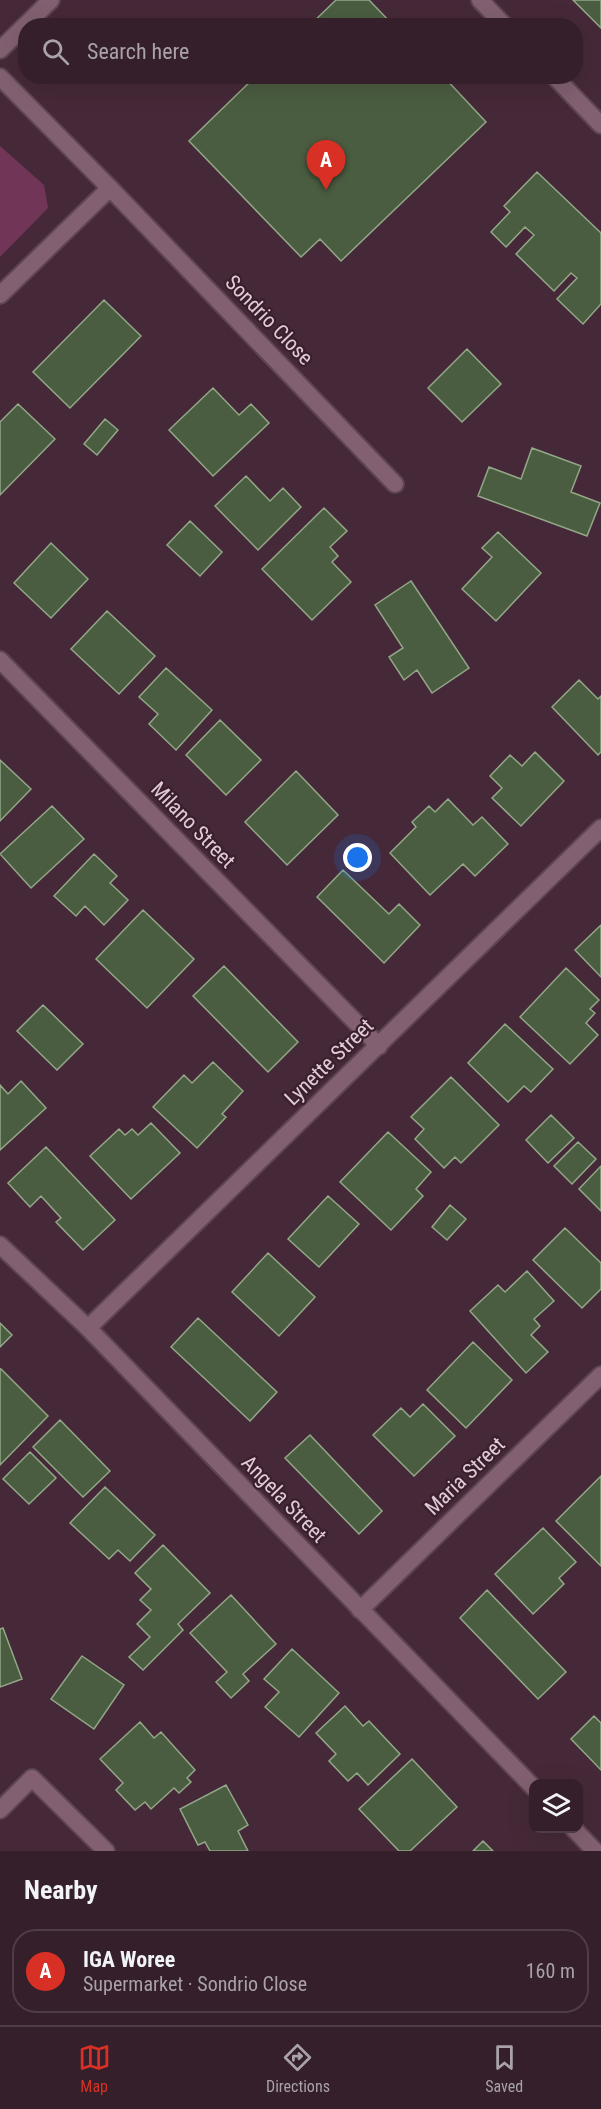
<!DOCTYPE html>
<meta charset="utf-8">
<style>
:root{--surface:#341f2a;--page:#3c2732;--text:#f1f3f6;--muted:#a9a2a8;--line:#4e3d47;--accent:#d93025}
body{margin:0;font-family:"Roboto Condensed",sans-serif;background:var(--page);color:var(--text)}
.controls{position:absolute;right:18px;bottom:18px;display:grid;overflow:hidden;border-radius:12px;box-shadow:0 6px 24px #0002}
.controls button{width:54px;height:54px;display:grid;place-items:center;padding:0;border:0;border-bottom:2px solid var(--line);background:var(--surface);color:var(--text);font:30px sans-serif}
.you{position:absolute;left:358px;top:858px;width:21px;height:21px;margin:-15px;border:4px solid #fff;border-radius:50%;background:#1a73e8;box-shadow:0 0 0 9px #1a73e833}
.badge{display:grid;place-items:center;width:39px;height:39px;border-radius:50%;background:var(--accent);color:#fff;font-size:20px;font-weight:700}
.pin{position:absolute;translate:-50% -50px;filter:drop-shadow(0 2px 3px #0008)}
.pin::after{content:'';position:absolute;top:32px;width:21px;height:18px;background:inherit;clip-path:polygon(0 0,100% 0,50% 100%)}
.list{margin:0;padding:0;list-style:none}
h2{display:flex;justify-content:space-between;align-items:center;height:78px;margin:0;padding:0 24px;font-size:26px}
h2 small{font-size:20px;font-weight:400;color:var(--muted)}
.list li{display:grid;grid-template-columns:39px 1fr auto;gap:18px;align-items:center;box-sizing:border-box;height:84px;margin:0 12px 12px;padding:0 12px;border:2px solid var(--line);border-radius:24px}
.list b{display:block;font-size:22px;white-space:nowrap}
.list p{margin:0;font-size:20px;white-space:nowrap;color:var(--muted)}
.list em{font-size:20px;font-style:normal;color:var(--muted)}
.icon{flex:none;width:33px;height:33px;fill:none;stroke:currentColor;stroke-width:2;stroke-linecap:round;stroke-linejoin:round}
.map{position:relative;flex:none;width:601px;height:1851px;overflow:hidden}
.search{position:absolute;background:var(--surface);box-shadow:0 6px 24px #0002;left:18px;right:18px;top:18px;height:66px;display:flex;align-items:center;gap:15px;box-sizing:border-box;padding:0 21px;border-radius:24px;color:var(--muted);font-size:22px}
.sheet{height:174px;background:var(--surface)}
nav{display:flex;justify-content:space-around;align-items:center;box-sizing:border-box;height:84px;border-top:2px solid var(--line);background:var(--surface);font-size:16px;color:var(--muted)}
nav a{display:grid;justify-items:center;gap:3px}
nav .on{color:var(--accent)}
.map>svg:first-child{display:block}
.green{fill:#713557}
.building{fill:#4b5d41;stroke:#93a788;stroke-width:1.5}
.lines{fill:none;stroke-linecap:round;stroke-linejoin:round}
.minor-casing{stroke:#5e4553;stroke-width:20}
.tertiary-casing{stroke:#5e4553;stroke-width:20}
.minor{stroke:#826071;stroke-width:16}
.tertiary{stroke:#826071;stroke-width:16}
.labels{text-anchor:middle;stroke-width:4.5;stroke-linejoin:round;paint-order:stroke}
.street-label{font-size:21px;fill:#e0ccd6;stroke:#3b1f2e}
</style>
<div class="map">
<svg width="601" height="1851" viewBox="0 0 601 1851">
<rect width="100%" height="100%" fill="#462938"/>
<path class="green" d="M0 146 44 185 48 208 0 257Z"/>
<path class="building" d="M336 0H369L394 26H309Z
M573 0H601V28Z
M256 76H443L486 122 341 261 320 239 301 257 189 141Z
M537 172 601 233V304L583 324 557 299 577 278 571 273 554 291 516 254 534 235 525 227 506 247 491 232 510 212 504 206Z
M104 300 141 336 70 408 33 372Z
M467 349 501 384 462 422 428 388Z
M213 388 239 415 251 404 269 423 213 476 169 430Z
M18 404 55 439 0 495V422Z
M105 419 118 430 97 455 84 444Z
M532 448 581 466 571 492 600 503 587 536 478 496 489 467 521 479Z
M246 476 270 501 283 488 301 507 258 550 215 506Z
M324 508 347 531 330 547 338 556 332 562 351 582 312 620 262 569Z
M190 521 222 552 200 576 167 545Z
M498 532 541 573 496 621 462 589 492 557 482 548Z
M51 543 88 579 51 618 14 583Z
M411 581 469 668 432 693 417 670 404 680 389 657 403 648 375 605Z
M107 611 155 656 119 694 71 649Z
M166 668 212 710 176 750 149 724 158 714 139 697Z
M579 680 598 699 601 696V752L598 755 552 707Z
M220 720 261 760 226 795 186 755Z
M535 752 564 781 521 826 492 798 502 788 490 776 510 755 522 766Z
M0 760 31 789 0 821Z
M296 771 338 815 287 865 245 822Z
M448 799 473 825 482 817 508 844 475 876 463 864 430 895 390 853 416 827 412 822 429 806 435 812Z
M52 806 84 839 31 888 0 854Z
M94 854 117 876 110 883 128 900 104 925 85 906 76 916 54 896Z
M343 870 389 914 399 904 420 925 384 963 317 897Z
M143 910 194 959 147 1008 96 959Z
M601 925V977L575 950Z
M224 966 298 1042 268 1072 193 996Z
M566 968 599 1000 590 1009 595 1013 586 1023 598 1035 570 1064 520 1017Z
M43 1005 83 1044 57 1070 17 1031Z
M505 1024 553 1069 531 1092 524 1086 508 1102 468 1063Z
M213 1062 243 1091 222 1114 226 1117 197 1148 153 1107 184 1075 192 1083Z
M451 1077 499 1125 461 1163 455 1157 444 1168 415 1139 424 1129 411 1117Z
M21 1081 46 1108 0 1150V1085L8 1094Z
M551 1115 574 1138 548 1163 526 1140Z
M151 1123 180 1153 131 1199 90 1156 119 1129 125 1135 132 1129 138 1135Z
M388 1132 431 1172 416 1189 423 1196 391 1230 340 1182Z
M578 1142 596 1159 572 1184 554 1166Z
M46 1147 115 1220 83 1250 56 1222 61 1218 41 1196 30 1207 8 1183Z
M601 1166V1211L579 1189Z
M328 1196 359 1224 319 1267 288 1239Z
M450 1205 466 1219 447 1240 432 1227Z
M565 1228 601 1263V1289L582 1308 533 1260Z
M268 1253 315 1297 279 1336 232 1292Z
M527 1271 554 1301 534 1319 540 1326 531 1335 548 1352 526 1373 470 1311 498 1285 505 1292Z
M198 1318 277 1392 250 1421 171 1347Z
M0 1323 12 1335 0 1347Z
M473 1342 512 1380 466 1428 427 1390Z
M1 1369 48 1416 0 1465V1369Z
M423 1404 455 1436 414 1476 373 1435 401 1408 410 1417Z
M60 1420 110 1471 83 1497 33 1447Z
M310 1435 382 1511 359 1534 285 1458Z
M30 1452 56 1478 29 1504 3 1479Z
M601 1476V1566L556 1521Z
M105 1487 155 1535 130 1561 118 1550 109 1559 70 1523Z
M543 1528 576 1562 559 1578 564 1584 533 1614 495 1574Z
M163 1545 210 1593 178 1624 183 1630 143 1670 129 1657 150 1637 137 1624 151 1610 140 1600 151 1589 135 1573Z
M487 1590 566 1672 538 1699 460 1618Z
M231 1595 276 1644 243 1674 249 1681 231 1698 216 1682 227 1672 190 1633Z
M3 1628 22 1679 0 1687V1629Z
M292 1649 339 1693 299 1737 265 1707 279 1692 264 1679Z
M82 1656 124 1685 94 1729 51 1699Z
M345 1706 363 1726 369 1721 400 1754 368 1785 357 1773 348 1781 329 1761 336 1754 316 1733Z
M594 1716 601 1723V1770L571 1739Z
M140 1722 154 1738 161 1732 195 1770 187 1778 191 1782 179 1793 174 1788 151 1809 145 1802 135 1810 116 1790 123 1783 100 1759Z
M412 1759 457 1807 410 1851H399L359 1809Z
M226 1785 248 1825 238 1831 248 1851H210L205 1842 198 1845 180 1809Z
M483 1841 493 1851H473Z"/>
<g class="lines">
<g class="minor-casing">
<path id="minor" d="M0 50 51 0
M0 77 110 188 395 484
M0 295 110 188
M0 660 379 1046
M88 1328 601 828
M360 1610 601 1375
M0 1810 32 1778 106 1851"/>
</g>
<g class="tertiary-casing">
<path id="tertiary" d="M480 0 505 26
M554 76 601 125
M0 1245 88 1328 534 1788
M573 1828 595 1851"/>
</g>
<use href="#minor" class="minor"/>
<use href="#tertiary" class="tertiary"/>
</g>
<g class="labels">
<g class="street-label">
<text transform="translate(269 320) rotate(46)" y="7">Sondrio Close</text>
<text transform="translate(193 825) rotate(46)" y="7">Milano Street</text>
<text transform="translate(329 1062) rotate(-44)" y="7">Lynette Street</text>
<text transform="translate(465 1476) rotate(-44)" y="7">Maria Street</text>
<text transform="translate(284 1499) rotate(46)" y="7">Angela Street</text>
</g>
</g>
</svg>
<div class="controls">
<button><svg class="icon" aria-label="layers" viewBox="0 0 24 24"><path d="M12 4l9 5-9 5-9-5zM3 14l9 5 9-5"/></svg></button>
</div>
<div class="you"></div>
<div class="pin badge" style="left:326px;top:190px">A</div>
<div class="search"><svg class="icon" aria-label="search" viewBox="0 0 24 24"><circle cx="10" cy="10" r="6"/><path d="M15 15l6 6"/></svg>Search here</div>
</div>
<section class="sheet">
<h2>Nearby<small></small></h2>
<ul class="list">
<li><span class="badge">A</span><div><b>IGA Woree</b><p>Supermarket · Sondrio Close</p></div><em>160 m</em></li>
</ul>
</section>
<nav>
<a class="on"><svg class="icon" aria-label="map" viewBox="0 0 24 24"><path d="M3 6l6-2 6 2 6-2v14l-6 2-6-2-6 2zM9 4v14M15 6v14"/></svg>Map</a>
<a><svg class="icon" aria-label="directions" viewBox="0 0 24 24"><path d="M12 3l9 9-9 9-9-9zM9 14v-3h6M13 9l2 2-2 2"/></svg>Directions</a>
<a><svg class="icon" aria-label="saved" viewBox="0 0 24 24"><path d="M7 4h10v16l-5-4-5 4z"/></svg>Saved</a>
</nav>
